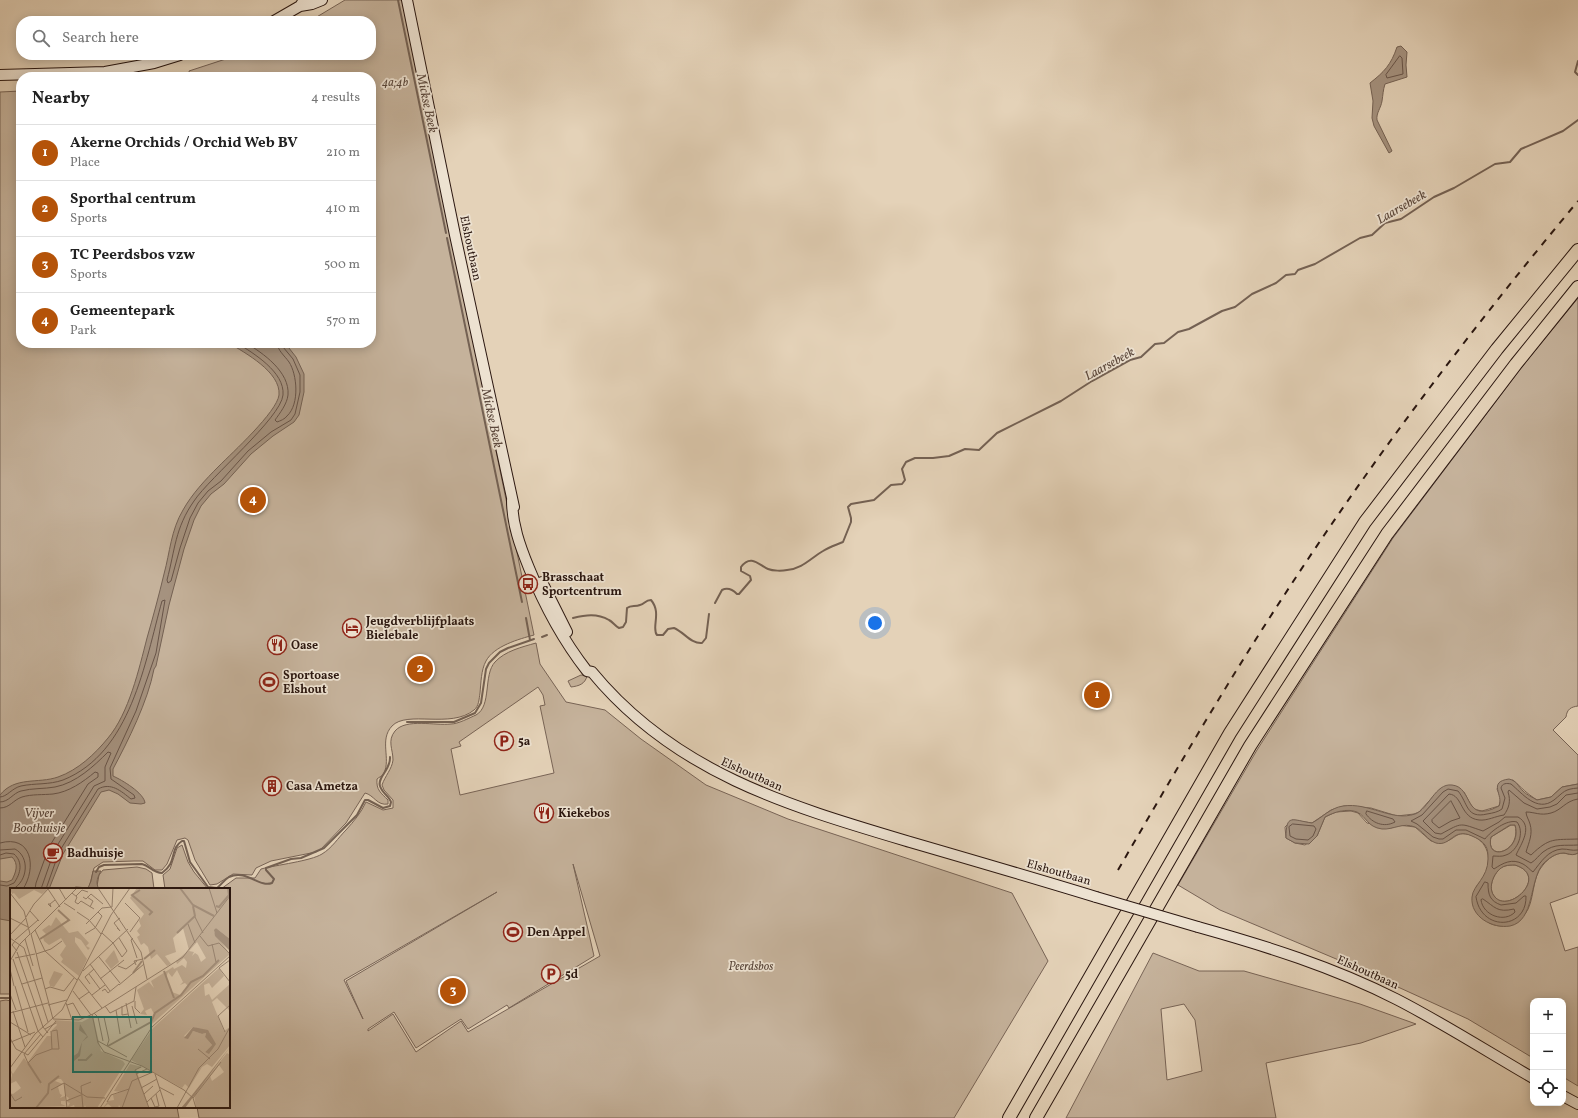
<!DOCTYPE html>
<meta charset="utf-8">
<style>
:root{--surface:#fff;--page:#f6f6f6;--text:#222;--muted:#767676;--line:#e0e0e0;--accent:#b45309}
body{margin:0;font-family:Vollkorn,serif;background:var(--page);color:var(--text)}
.controls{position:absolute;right:12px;bottom:12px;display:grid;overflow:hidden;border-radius:8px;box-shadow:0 2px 10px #0003}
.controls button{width:36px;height:36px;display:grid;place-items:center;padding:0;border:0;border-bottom:1px solid var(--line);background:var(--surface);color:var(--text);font:20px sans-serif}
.you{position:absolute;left:875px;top:623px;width:14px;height:14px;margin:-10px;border:3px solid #fff;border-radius:50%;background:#1a73e8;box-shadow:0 0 0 6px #1a73e833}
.badge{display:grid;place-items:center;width:26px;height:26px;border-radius:50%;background:var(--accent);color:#fff;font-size:13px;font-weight:700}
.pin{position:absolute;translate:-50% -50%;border:2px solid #fff;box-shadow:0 1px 4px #0006}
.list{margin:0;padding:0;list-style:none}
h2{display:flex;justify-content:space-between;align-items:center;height:52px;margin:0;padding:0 16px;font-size:17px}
h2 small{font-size:13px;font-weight:400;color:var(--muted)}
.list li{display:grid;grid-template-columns:26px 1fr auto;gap:12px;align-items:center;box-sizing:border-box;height:56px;padding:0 16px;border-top:1px solid var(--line)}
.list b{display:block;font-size:15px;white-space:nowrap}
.list p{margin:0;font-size:13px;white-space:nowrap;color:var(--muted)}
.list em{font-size:13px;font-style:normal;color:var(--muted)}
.icon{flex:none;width:22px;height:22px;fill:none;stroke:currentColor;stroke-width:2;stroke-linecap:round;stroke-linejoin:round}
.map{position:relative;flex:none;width:1578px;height:1118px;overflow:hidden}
.search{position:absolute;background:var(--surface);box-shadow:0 2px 10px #0003;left:16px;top:16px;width:360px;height:44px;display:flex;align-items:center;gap:10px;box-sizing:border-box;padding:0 14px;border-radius:16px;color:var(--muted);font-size:15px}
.panel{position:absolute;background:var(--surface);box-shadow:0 2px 10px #0003;left:16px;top:72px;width:360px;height:276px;border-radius:16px}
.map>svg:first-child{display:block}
.green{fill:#c5b29b;stroke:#786456;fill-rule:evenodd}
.water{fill:#a5927f;stroke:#746153;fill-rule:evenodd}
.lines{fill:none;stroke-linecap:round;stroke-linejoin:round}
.shore{stroke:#685448;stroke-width:1}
.stream{stroke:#746153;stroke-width:2}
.secondary-casing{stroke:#2b1710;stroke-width:12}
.highway-casing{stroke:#2b1710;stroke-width:14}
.secondary{stroke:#ede2d1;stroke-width:10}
.highway{stroke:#e4d2b8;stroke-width:12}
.rail{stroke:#2b1710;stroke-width:2;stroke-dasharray:7 7;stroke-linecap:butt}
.secondary-bridge-casing{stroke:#2b1710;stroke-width:12;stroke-linecap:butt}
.secondary-bridge{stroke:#ede2d1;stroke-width:10}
.labels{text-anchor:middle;stroke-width:3.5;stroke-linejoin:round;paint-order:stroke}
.park-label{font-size:12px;font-style:italic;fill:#59463a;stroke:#ede2d1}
.street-label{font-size:12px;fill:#2b1710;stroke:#ede2d1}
.poi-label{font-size:12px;font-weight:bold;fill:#2b1710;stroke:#ede2d1;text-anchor:start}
.water-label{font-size:13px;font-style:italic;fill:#5c483c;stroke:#ede2d1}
.inset-river{fill:none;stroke:#a5927f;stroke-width:2}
.inset-road{fill:none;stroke:#9a8775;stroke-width:1}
.view{fill:#0f766e;fill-opacity:0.15;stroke:#0f766e;stroke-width:2}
.inset-edge{fill:none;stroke:#2b1710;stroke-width:2}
</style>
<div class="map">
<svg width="1578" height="1118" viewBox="0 0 1578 1118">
<rect width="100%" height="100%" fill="#e4d2b8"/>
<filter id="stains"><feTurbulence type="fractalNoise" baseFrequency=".005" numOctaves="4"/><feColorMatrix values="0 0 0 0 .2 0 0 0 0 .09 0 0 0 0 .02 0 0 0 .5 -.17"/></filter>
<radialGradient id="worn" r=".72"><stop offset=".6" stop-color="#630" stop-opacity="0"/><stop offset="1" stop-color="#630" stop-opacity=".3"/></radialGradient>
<path class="green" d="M345 0H403L534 635C519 639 494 646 486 661 481 670 481 683 480 693 479 699 479 706 474 710 451 729 407 710 392 726 379 740 391 758 384 773 383 776 379 777 377 779 376 790 381 793 388 800V804C377 806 374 795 365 793L346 823 321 849 316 852 271 861 256 868 252 875 233 874 217 884 210 885 195 860 188 840 185 838 177 840 167 864 162 870H155L143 861H134L103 862 94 868 89 888 87 889 72 888 70 889H11V994H0V92L21 91V343H371V77H190L189 71 238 55H371V21H310Z
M1578 298V706C1571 707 1567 709 1566 717L1553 730 1578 755V784L1562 787 1551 797 1537 800C1526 793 1522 788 1513 780L1500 782 1497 789 1501 798 1499 806 1482 811 1473 809 1464 792 1440 789 1419 812 1414 814 1397 816 1371 808 1344 806 1331 810 1312 823 1292 820 1285 827 1286 838 1295 843 1305 845 1317 836 1325 817 1336 812 1351 811 1358 813 1367 823 1391 828 1398 825 1415 827 1431 841C1436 841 1442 842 1447 841 1454 839 1457 832 1466 834 1486 837 1493 857 1486 874 1484 878 1479 883 1476 887L1489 923C1498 927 1504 927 1512 922 1516 919 1522 917 1525 914 1535 902 1531 878 1543 865 1548 859 1555 853 1563 853 1570 854 1572 856 1578 853V893L1550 903 1565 951 1578 947V1086L1563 1077V1001H1533V1058L1468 1019 1341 961 1220 910 1178 885 1257 750 1393 538 1521 368Z
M536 643 540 664 566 702 605 710 641 739 706 785 788 819 1012 893 1048 961 954 1118H199L197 1107H229V889H221L236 878H255L261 869C276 865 311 861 322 854 332 848 338 838 346 830 354 821 361 813 366 802L383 810 393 808V800L384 790 382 785C385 776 392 769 393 760 393 749 387 741 395 731 406 718 435 726 451 724 458 724 469 718 476 715 492 706 483 675 495 662 505 651 522 647 536 643ZM538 687 543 695 545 705 540 706 554 773 460 795 451 749 461 746 459 742ZM573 864 600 956 468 1032 461 1021 416 1052 393 1014 368 1031V1029L394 1012 416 1048 461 1019 468 1029 507 1005 509 1008 594 956ZM497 892 346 981 363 1019 344 980Z
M581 675 587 676C585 684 579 686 571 687L568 681Z
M1511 825H1515C1522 852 1485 863 1491 837Z
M182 845 188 862 194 872 208 889H165L163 875 170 869 177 848Z
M1515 865C1550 876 1509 914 1495 897 1486 888 1495 869 1505 866 1508 865 1512 865 1515 865Z
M137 867 146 869 152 873 154 889H99L97 886 99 875 103 870Z
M1153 953 1199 971H1244L1360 1004 1416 1024 1361 1043 1266 1063 1276 1118H1066ZM1184 1004 1195 1020 1202 1071 1167 1080 1161 1009Z
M6 1000 11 1001V1107H177L179 1118H0V1001Z"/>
<path class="water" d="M1401 46 1407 52 1406 65 1407 77 1385 84C1383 90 1383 95 1382 101 1381 108 1376 113 1377 120L1392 151 1389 153 1374 126 1372 118 1373 101 1370 83C1384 72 1391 65 1397 47Z
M229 343H285L296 357 304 374V392L299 415 294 422 273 436 251 454 224 484 211 494 201 506 194 520 184 549 169 605 156 666 154 669C148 701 128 741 113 769V776C122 780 144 793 145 803L141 804 130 803 118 794 109 790 101 792 63 854 49 889H11V921L0 919V881L7 882 12 880C16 872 19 864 12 857L0 859V795C15 776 38 784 58 777 78 770 95 754 108 738 129 713 139 669 147 638 153 617 159 595 164 574 170 552 171 530 183 510 192 494 205 480 219 466 232 453 277 412 279 395 281 372 245 353 229 343Z
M1509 779C1517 781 1518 786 1523 791 1527 795 1532 797 1537 800L1551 797 1562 787 1578 784V853C1572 856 1570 854 1564 853 1555 853 1548 859 1543 864 1529 880 1535 921 1510 926 1493 929 1470 917 1472 897 1473 885 1488 878 1488 859 1488 854 1488 849 1485 845 1482 841 1477 838 1472 836 1453 827 1451 847 1436 843 1427 840 1423 831 1415 827 1403 822 1393 830 1382 829 1367 827 1367 817 1357 812 1347 808 1334 812 1325 817L1317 836 1309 844 1295 843 1286 838C1286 813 1292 820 1312 823 1323 817 1330 808 1343 806 1369 802 1392 822 1415 814 1429 809 1435 783 1452 785 1474 787 1463 825 1499 806 1504 795 1487 782 1509 779ZM1510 825H1515C1523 851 1485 864 1491 837ZM1515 865C1550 876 1509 914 1495 897 1486 888 1495 869 1505 866 1508 865 1512 865 1515 865Z
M93 871H101C98 876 95 883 99 889H70L76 887 88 888 91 881Z"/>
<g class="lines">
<path class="shore" d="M1400 56 1402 58 1403 74 1387 78 1386 75Z
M237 343C253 353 285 372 283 395 281 418 210 477 194 501 175 528 175 550 167 580L168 583 171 581 180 548 190 518 198 503 208 491 221 481 248 451 271 432 291 420 295 414 300 392V375L293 359 283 347 282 343
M246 343C263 353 290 372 288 395 287 404 280 413 275 420L277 422C280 421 285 419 287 416 300 404 297 374 289 362 284 355 278 351 277 343
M1578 788C1564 789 1564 792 1554 800 1537 813 1522 793 1511 784 1507 783 1502 783 1501 788L1505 798 1502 809C1498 812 1493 813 1487 814 1466 819 1468 803 1458 791L1448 789 1443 792 1422 815 1411 821 1417 824 1433 837 1439 839H1443L1456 830H1466L1485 839C1491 831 1507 819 1517 822 1525 832 1518 851 1506 855 1502 857 1497 856 1493 856L1492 867 1494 869C1503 863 1512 858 1523 864 1527 866 1530 870 1533 872 1541 862 1548 850 1562 849 1569 849 1571 851 1578 850
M1578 793 1566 795 1557 804 1550 807 1537 809 1524 803 1509 790 1508 792C1511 801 1509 808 1504 815 1496 816 1487 821 1479 820 1460 818 1463 795 1449 794L1423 821 1435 833 1441 834C1463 822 1459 823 1483 831L1499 822 1505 817H1518C1534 826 1521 844 1516 855L1531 863C1536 860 1539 855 1543 852 1555 843 1565 846 1578 845
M0 797C7 797 12 788 21 786 35 783 49 785 63 780 131 753 145 662 162 601L165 600 156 653 136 711 110 768 111 779 134 795 135 798 131 799C121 791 111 782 98 789L59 852 46 889
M1578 799C1565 801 1562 810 1551 813 1540 816 1535 812 1526 812 1526 816 1529 820 1530 824 1533 834 1529 842 1526 852L1531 855C1550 837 1554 840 1578 839
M1451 801 1460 818 1451 821 1439 828 1432 822V820Z
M0 802C9 802 13 793 21 791 32 788 44 789 55 787 76 783 94 766 108 752L111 753 105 767V781L94 786 55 849 41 889
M0 808C10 808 13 800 22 797 32 794 43 795 53 794 69 792 83 782 95 772L98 773V777L88 784 49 847 36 883 35 889
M1367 811 1393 819 1395 822C1384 828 1372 823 1366 814Z
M1293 824 1314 826 1316 829 1313 836 1308 840 1296 839 1290 836 1289 827Z
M0 843C32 834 37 868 23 889
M0 850 15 849C30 857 28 881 13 889
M0 855 6 853 14 854C23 862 21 873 14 883L7 886 0 885
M1485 882 1488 883C1488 895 1490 901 1501 905L1516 903 1524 896H1526C1527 930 1481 932 1476 897Z
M1483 899C1495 907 1497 913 1514 909L1515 912C1505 923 1483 916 1481 900Z"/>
<path class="stream" d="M398 0 446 233
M1578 61 1575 72 1578 75
M447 238 522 602
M715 603 722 590C728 587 733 590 737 594H739L751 580 750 576 741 571V567C751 553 760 566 768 569 773 571 782 571 787 570 802 569 811 558 823 551 829 547 836 545 843 542L851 522V518L848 507 851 504 874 500 891 485 902 484 905 480 902 469 906 462 915 458H933L949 456 965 449 979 450 997 433 1061 401 1092 381 1130 360 1141 357 1155 344 1164 343 1178 332 1189 329 1222 311 1235 307 1252 294 1276 283 1286 275 1295 274 1298 270 1315 264 1360 238 1372 235 1385 223 1401 219 1434 197 1454 188 1495 164 1510 162 1521 149 1563 131 1578 120
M526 618 530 640
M573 618C585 615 597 613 609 620 613 622 615 626 619 628L623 627 626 622 627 608C631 605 635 607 640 605 645 604 645 600 651 600 662 613 651 628 657 635H663L668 629 674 628C684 632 691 644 702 643L706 638 709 614
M542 637 547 635
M407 722H454L475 713 481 703 486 669 489 663 500 652 508 648 534 639
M96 872 99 867 104 865 142 864C150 866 153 873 162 873 178 862 169 849 182 841H184L190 862 208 887 217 888C221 885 224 880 229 877 247 869 259 888 272 883L274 879 266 870V868L291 859 301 858 324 848 357 815 365 800H368L383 808 390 806 391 802C389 796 382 793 380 786 377 777 391 770 390 757
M0 998H11"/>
<g class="secondary-casing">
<path id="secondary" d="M407 0 455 235 514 507
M300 6 312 4 322 0
M274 21 300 6 304 0
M0 75 105 72 154 63 180 55
M512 500C512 524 520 546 529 568 544 605 562 639 587 671L592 672C675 773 789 806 910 842 972 860 1034 878 1096 897
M542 582 567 632
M1198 927C1266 946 1333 967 1396 999 1443 1023 1488 1052 1533 1078
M1563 1096 1578 1104"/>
</g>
<g class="highway-casing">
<path id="highway" d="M1009 1118 1230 733 1365 522 1497 349 1578 250
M1036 1118 1250 746 1387 534 1516 364 1578 287"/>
</g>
<use href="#secondary" class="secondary"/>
<use href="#highway" class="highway"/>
<path class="rail" d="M1118 870C1172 777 1226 684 1285 594 1374 457 1473 327 1578 201"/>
<g class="secondary-bridge-casing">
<path id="secondary-bridge" d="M1096 897 1198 927"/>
</g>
<use href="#secondary-bridge" class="secondary-bridge"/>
</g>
<defs>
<g id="bus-ring" transform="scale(1)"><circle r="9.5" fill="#ede2d1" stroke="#8f2418" stroke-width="1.5"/><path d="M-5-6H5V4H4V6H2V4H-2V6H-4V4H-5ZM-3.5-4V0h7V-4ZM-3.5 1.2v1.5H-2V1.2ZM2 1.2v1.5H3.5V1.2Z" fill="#8f2418"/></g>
<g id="hotel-ring" transform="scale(1)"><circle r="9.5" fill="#ede2d1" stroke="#8f2418" stroke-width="1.5"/><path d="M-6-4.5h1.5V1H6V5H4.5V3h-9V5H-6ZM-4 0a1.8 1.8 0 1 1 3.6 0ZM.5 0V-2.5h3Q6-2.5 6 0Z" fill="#8f2418"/></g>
<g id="restaurant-ring" transform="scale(1)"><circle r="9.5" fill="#ede2d1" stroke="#8f2418" stroke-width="1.5"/><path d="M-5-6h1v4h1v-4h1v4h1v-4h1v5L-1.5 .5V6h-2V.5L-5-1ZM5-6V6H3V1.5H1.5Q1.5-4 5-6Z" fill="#8f2418"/></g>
<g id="stadium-ring" transform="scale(1)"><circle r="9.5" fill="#ede2d1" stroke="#8f2418" stroke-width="1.5"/><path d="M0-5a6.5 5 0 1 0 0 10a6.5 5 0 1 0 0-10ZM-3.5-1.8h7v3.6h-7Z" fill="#8f2418"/></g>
<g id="parking-ring" transform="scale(1)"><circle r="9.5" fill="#ede2d1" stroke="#8f2418" stroke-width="1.5"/><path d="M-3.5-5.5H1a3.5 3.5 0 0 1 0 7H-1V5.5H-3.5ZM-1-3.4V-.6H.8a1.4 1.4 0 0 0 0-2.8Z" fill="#8f2418"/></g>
<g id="building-ring" transform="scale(1)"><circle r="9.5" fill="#ede2d1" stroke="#8f2418" stroke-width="1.5"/><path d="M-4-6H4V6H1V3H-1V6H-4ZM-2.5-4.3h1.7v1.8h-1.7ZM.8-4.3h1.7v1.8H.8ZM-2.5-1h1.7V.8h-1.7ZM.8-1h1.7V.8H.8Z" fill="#8f2418"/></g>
<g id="cafe-ring" transform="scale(1)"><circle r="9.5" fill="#ede2d1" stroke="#8f2418" stroke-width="1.5"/><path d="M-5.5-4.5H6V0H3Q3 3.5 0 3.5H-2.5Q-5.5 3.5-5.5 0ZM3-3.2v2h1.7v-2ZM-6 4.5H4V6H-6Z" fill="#8f2418"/></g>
</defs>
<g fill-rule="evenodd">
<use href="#bus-ring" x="528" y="584"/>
<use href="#hotel-ring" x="352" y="628"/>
<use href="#restaurant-ring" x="277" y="645"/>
<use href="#stadium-ring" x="269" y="682"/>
<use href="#parking-ring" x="504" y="741"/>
<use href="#building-ring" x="272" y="786"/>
<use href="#restaurant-ring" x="544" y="813"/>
<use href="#cafe-ring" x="53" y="853"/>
<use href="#stadium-ring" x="513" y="932"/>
<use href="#parking-ring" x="551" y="974"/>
</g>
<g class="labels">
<g class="park-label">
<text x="395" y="86">4a;4b</text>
<text x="751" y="970">Peerdsbos</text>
</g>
<g class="street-label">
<text transform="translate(471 248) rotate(78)" y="4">Elshoutbaan</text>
<text transform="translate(752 774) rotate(24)" y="4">Elshoutbaan</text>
<text transform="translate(1059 872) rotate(16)" y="4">Elshoutbaan</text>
<text transform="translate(1368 972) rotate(24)" y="4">Elshoutbaan</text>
</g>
<g class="poi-label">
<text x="542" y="581">Brasschaat<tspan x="542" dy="14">Sportcentrum</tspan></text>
<text x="366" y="625">Jeugdverblijfplaats<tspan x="366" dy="14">Bielebale</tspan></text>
<text x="291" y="649">Oase</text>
<text x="283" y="679">Sportoase<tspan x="283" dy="14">Elshout</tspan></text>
<text x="518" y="745">5a</text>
<text x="286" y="790">Casa Ametza</text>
<text x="558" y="817">Kiekebos</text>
<text x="67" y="857">Badhuisje</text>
<text x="527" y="936">Den Appel</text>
<text x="565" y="978">5d</text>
</g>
<g class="water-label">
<text transform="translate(428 103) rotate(78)" y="5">Mickse Beek</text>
<text transform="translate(1401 206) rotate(-30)" y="5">Laarsebeek</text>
<text transform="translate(1109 363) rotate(-29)" y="5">Laarsebeek</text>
<text transform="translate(493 418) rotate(78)" y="5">Mickse Beek</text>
<text x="39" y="817">Vijver<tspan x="39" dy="15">Boothuisje</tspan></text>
</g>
</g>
<g transform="translate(10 888)">
<rect width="220" height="220" fill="#e4d2b8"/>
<path d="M0 0H36L37 2 32 6 24 2 9 11 4 5 2 6ZM127 0H220V51L206 40 204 44 220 66 142 136 141 132 144 126 141 120 135 123 137 127 130 126 134 121 127 102 139 94 144 100 141 93 163 79 164 81 172 77 176 80 177 74 174 70 167 76 166 73 179 62 173 40 163 50 166 64 155 68 161 76 157 78 147 66 141 71 138 59 134 55 131 57 127 49 130 47 127 43 131 38 129 33 134 26 120 10ZM187 54 196 70 191 74 188 67 185 65 182 68 184 64 179 63ZM167 82 173 94 170 97 175 95 178 98 170 107 162 104 156 90 158 84 162 89ZM46 29 59 45 68 43 79 55 76 58 80 60 78 62 71 52 65 49V54L77 71 69 88 51 74 53 71 50 67 56 58 51 50 39 57 34 53 33 49 37 47 32 42 39 37 41 38ZM104 62 109 74 101 81 95 73ZM220 70 209 80 214 88 202 100 199 95 194 97 195 108 199 106 202 112 220 96V123L207 110 202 114 214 143 220 139V157L202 179 197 176 192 179 179 200 175 196 172 200 121 172 143 140ZM183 139 199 144 204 154 200 165 195 164 202 157 195 149 196 145 192 146 183 143 177 150 174 148ZM44 83 53 86 44 99 40 98 39 94ZM83 128 91 163 113 173 115 176 87 220H76L75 217 74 220H65L64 217 57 220 60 215 57 214 59 210 56 208 54 195 51 191H48L45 193 53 196 48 199 50 206 52 207 50 210 55 208V213H51V216L56 218 0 220V205L3 206 11 200 6 193 0 196 2 187 0 181 3 186 14 170 34 199 18 174 37 148H41V143L47 137 44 132 72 134ZM217 165 220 167V220H186L184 206ZM209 177 214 184 202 193 200 188ZM120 176 133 179 126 181 139 220H111L109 217 108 220H103L98 216 93 220 98 213 104 212 103 207 111 204 104 203Z" fill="#c5b29b" fill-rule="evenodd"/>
<path d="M206 40 220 51V63L205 48 204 42ZM70 136 78 149 72 154 70 168 63 174 62 169 68 165 72 154 77 148 69 142ZM183 139 198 142 206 156 199 166 195 164 202 157 195 149 196 145 192 146 183 143 178 151 174 150ZM220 159 175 220H171L182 207Z" fill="#a5927f"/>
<path class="inset-river" d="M170 0 183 17 204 28M130 2 122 7 142 24 139 27M206 18 209 19 219 7 218 0M167 45 185 28 183 18M30 51 59 32 48 22M134 71 145 62M154 83 164 110M123 85 132 73M98 158 141 134 145 125 171 107 181 94 193 88 209 72M68 172H76L82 166M18 175 31 195M26 220 38 205 39 196 49 188"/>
<path class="inset-road" d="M49 0 56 12M88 0 131 64 137 91M199 0 207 25M38 1 50 19M0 5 14 23 20 46M62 5 67 9 65 14 68 16 71 13 84 21M66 8 72 2 78 4M73 9 76 11 81 6 93 16M77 9 83 13 80 19M54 15 65 22M115 15 130 30 120 44M40 16H38L41 19 40 16 45 12M102 19 103 0M20 23 29 33M67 24 79 32 91 46M16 29 24 16 39 0M185 29 193 45M0 30 18 39M76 36 92 20 102 19M178 36 185 55M107 40 110 43 104 35 110 30M25 42 35 63 67 92M92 45 103 55 112 69M75 46 85 40 92 28 88 24M0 47 16 30M190 48 198 58 209 55 220 66M0 50 14 60 38 134M109 50 117 63 112 69M123 50 121 52 127 70M15 51 23 78M5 52 28 32M5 53 2 57 7 63M202 56 206 74M7 64 33 139 38 145M26 65 21 46 67 0M26 65 29 78M26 66 41 61 52 53M89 69 110 95M5 70 25 66M3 71 28 143 33 149M220 72 209 80 220 94M0 73 10 56 20 46M80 76 100 103M126 77 124 73 133 71M29 78 43 131M108 78 116 81 127 73M0 81 4 98M73 83 118 41M79 86 90 101M68 90 92 120M90 91 114 72M12 96 32 90M80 96 75 89 84 81M109 97 134 76M5 98 18 144M35 101 40 99 54 103M54 103 64 90M63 103 81 127M92 103 95 101 98 105 109 96M0 106 6 122M82 107 95 97M69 111 79 104M125 113V120L130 125M56 115 62 132M116 115 121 140M38 117 57 112M57 117 63 115 72 131M95 118 100 125 124 113 126 99M112 118V127L118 126M122 118 127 136M106 122 110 146M3 123 15 159M0 125 38 115M84 125 88 129 93 153M82 126 88 155 94 164 132 178 174 202 183 210 186 220M83 126 173 69 220 8M94 129 99 152 97 158M43 131 69 132 83 126M0 134 21 147M35 141 46 135M41 143 42 161H49M42 143 47 142 49 161M215 144 208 128 220 117M0 150 6 161 18 167 46 133M88 153 117 169M1 154 25 144M188 161 200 171M14 166 18 175 26 167 42 161M14 166 31 146M131 179 125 182 139 220M0 180 25 146 52 122 101 27 120 0M126 186 137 181M145 186 156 220M54 195 77 209 95 210M54 195 57 220M149 199 164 207M131 200 147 191M41 202 54 195M0 205 5 213 12 209M134 206 143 198M141 210 145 219 149 218 146 206M183 210 211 174M56 213 71 207M97 214 101 207 119 201M137 214 150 202M73 220 71 198 81 194M90 220 142 139 220 68M112 220 122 193 143 184M167 220 189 180 208 161 220 139"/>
<path class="view" d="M63 129H141V184H63Z"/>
<rect width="220" height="220" class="inset-edge"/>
</g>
<rect width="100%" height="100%" filter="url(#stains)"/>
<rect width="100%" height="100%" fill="url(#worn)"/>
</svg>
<div class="controls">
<button>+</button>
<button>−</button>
<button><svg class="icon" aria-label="locate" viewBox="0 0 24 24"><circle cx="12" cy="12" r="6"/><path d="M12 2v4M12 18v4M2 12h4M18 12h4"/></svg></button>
</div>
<div class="you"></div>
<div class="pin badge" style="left:1097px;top:695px">1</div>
<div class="pin badge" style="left:420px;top:669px">2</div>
<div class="pin badge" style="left:453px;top:991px">3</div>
<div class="pin badge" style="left:253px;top:500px">4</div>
<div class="search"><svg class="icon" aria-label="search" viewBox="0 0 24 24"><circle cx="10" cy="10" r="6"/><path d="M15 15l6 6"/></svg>Search here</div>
<section class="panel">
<h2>Nearby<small>4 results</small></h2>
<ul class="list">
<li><span class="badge">1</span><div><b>Akerne Orchids / Orchid Web BV</b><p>Place</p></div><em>210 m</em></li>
<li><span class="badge">2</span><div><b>Sporthal centrum</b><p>Sports</p></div><em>410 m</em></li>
<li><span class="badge">3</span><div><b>TC Peerdsbos vzw</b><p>Sports</p></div><em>500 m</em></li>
<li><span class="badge">4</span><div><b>Gemeentepark</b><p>Park</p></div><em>570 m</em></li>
</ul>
</section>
</div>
